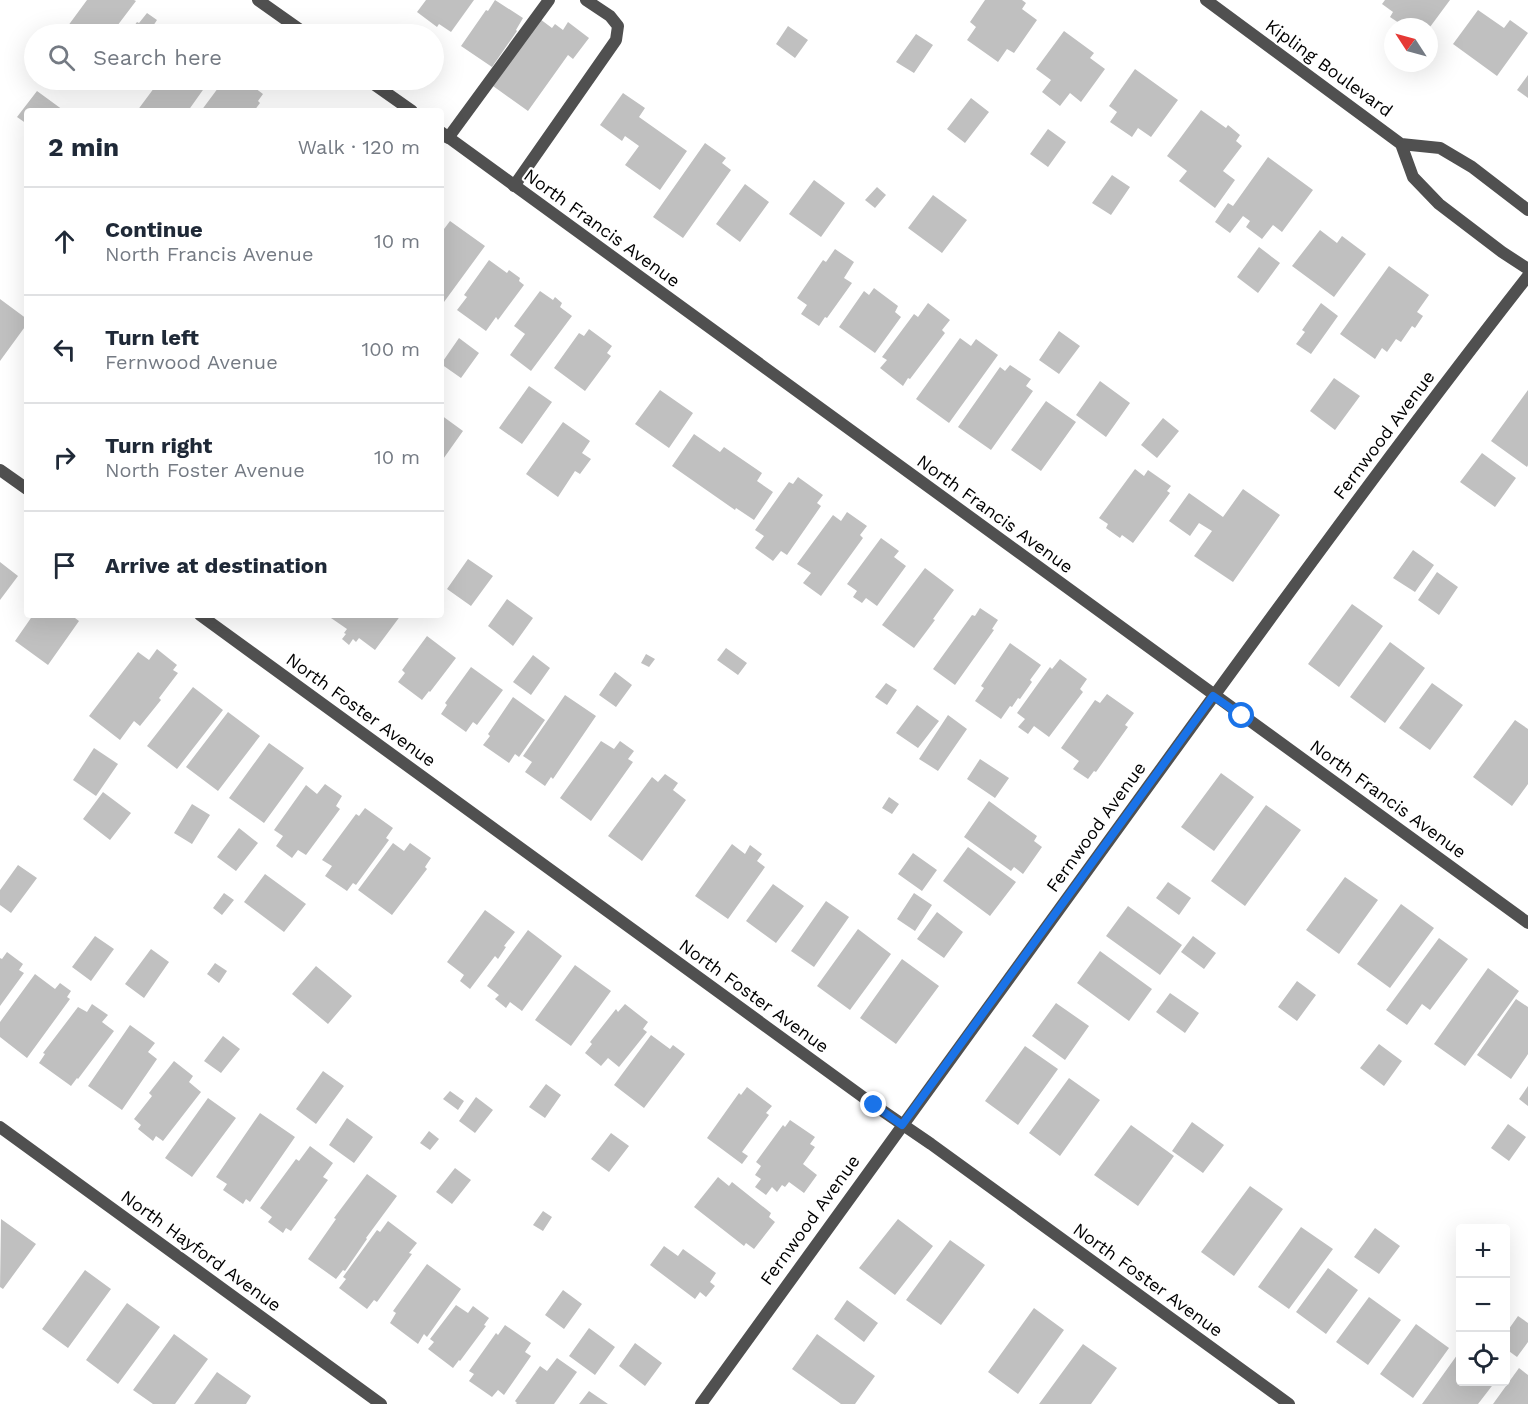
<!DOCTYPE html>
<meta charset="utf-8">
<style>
:root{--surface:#fff;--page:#f2f2f3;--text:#1f2937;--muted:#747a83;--line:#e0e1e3}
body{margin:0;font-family:"Work Sans",sans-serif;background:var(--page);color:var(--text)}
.controls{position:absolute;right:18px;bottom:18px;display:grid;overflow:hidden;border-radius:6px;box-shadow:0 6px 24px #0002}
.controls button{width:54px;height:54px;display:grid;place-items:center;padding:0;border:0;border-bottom:2px solid var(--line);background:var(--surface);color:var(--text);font:30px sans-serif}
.compass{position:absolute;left:1384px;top:18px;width:54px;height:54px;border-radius:50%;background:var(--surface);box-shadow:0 6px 24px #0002;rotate:306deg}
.stop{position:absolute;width:18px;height:18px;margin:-14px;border:4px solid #1a73e8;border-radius:50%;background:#fff}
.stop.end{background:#1a73e8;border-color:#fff;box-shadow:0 2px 6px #0008}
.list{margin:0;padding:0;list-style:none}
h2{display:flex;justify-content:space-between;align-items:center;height:78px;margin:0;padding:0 24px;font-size:26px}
h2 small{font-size:20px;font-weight:400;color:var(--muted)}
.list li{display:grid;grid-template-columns:39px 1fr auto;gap:18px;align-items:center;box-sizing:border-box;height:108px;padding:0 24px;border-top:2px solid var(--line)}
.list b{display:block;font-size:22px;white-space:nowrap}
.list p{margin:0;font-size:20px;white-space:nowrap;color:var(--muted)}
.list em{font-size:20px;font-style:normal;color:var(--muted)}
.icon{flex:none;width:33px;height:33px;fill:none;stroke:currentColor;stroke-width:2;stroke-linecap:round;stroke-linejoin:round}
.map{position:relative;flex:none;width:1528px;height:1404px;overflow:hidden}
.search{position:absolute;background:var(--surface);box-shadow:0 6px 24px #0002;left:24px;top:24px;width:420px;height:66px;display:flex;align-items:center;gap:15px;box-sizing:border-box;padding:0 21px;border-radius:33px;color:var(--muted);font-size:22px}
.panel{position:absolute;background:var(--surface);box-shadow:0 6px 24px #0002;left:24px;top:108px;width:420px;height:510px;border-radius:6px}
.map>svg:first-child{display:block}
.building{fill:#c0c0c0}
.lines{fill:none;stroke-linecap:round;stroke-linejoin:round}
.service{stroke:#505050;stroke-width:12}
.minor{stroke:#505050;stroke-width:12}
.route{stroke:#1a73e8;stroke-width:8}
.labels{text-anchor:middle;stroke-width:4.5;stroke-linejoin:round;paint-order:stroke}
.street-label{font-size:18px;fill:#000;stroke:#fff}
</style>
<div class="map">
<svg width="1528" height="1404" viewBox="0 0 1528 1404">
<rect width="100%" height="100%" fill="#fff"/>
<path class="building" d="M87 0H134L136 1 111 34H62Z
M426 0H474L451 32 439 24 437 27 417 12Z
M495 0 523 18 516 30 517 31 492 67 461 46 486 10 488 11Z
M985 0H1022L1026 3 1022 9 1037 20 1014 53 1007 49 998 62 967 40 976 27 970 22Z
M1385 0H1450L1430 27H1405L1390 17 1393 12 1382 4Z
M1478 10 1504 28 1510 20 1528 33 1497 76 1453 44Z
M147 13 157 20 151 29 158 34H128L137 22 139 23Z
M540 19 552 28 555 24 563 30 568 22 589 38 573 59 568 55 528 111 493 86Z
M788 26 808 40 795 58 776 44Z
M1064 31 1094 53 1090 58 1105 69 1081 102 1070 93 1060 106 1042 92 1051 80 1036 69Z
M916 34 933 45 914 73 896 62Z
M1135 69 1178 100 1151 137 1138 128 1132 137 1110 122 1117 112 1109 106Z
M1528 75V98L1517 90Z
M160 80H210L188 111H137Z
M224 80H244L263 94 258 101 260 103 254 111H201Z
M37 91 63 110 62 111H27V124L17 117Z
M623 93 645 108 639 117 687 151 660 190 625 165 639 146 625 136 622 141 600 125Z
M971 98 989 112 965 143 947 129Z
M1201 110 1226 128 1228 125 1240 135 1236 141 1242 146 1223 171 1235 180 1215 208 1179 181 1187 171 1167 156Z
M1048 129 1066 142 1048 167 1030 154Z
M705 143 726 158 722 163 731 170 683 238 653 217Z
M1268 157 1313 190 1282 232 1273 225 1262 239 1246 227 1250 221 1243 216 1230 233 1215 222 1228 203 1233 206Z
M1112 175 1130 187 1111 215 1092 203Z
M814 180 845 203 821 237 789 214Z
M745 184 769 202 740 242 716 224Z
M877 187 886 195 875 208 865 200Z
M933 195 967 220 942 253 908 228Z
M450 221 485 246 444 302 441 300V233Z
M1320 230 1337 243 1342 236 1366 254 1334 297 1292 266Z
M1259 247 1280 263 1258 293 1237 277Z
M835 249 854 262 844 278 852 283 827 318 825 317 819 326 801 314 807 305 797 298 823 260 826 262Z
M489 260 507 273 509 270 520 278 519 281 524 285 498 320 496 317 486 331 457 310 467 297 464 295Z
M1389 266 1429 295 1417 312 1423 316 1415 328 1412 326 1401 342 1396 339 1387 352 1382 348 1375 359 1340 334Z
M874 288 898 306 895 312 901 317 875 353 839 327 864 291 869 295Z
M540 291 553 300 555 297 562 303 560 307 572 316 531 371 510 355 525 334 514 326Z
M0 299 27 319V324L0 361Z
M928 303 950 320 942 330 945 333 910 379 908 378 903 386 880 368 887 360 882 357 914 314 918 317Z
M1321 303 1338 316 1311 354 1296 344 1305 332 1302 330Z
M589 329 612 346 607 353 611 356 585 391 554 368 579 333 584 336Z
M1059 331 1080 346 1059 374 1039 360Z
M459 338 479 353 461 378 441 364Z
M960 338 971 346 976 339 998 355 949 423 916 399Z
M1010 365 1031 379 1026 386 1033 391 991 450 958 427 1000 367 1005 371Z
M1334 378 1360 396 1335 430 1310 411Z
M1100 381 1130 403 1106 437 1076 415Z
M529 386 552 402 522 444 499 428Z
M660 390 693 413 669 448 635 424Z
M1528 390V465L1527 467 1491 441Z
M1046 401 1076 422 1041 471 1011 450Z
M441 415 463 431 441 462Z
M1163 418 1179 431 1157 458 1141 445Z
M563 422 590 441 582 453 591 459 580 474 575 471 558 497 526 474Z
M694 434 720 452 724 447 762 473 757 481 773 492 754 520 736 508 735 510 672 466Z
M1482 453 1516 478 1495 507 1460 482Z
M1135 469 1144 476 1148 470 1171 486 1167 491 1170 493 1133 543 1122 535 1120 538 1106 528 1108 524 1099 518Z
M798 477 823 495 817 503 821 506 787 555 781 551 773 561 755 548 764 536 755 530 789 482 793 484Z
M1243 489 1280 515 1233 582 1194 556 1212 531 1199 523 1190 536 1169 521 1189 493 1223 517Z
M847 512 867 526 860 535 863 538 821 596 803 583 811 573 797 564 833 515 841 521Z
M881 538 899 551 894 557 906 566 877 606 866 598 862 603 853 597 857 591 847 584Z
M1413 550 1434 565 1415 592 1393 578Z
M468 559 493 576 471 606 447 589Z
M0 562 18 576 0 600Z
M925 568 954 590 933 619 935 620 914 648 882 625Z
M1437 572 1458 587 1439 615 1418 600Z
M507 599 533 618 513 646 488 626Z
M1352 604 1383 626 1339 687 1308 664Z
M980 608 998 620 992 629 994 630 955 685 933 669 972 615 975 616Z
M33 615H71L79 621 48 665 15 641Z
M333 615H401L375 650 359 638 356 642 353 639 349 645 342 639 346 634 344 633 347 629 331 618Z
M427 636 456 658 430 692 429 691 422 700 398 682 405 673 402 670Z
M1390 642 1425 668 1385 723 1350 697Z
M1010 643 1041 665 1030 680 1032 682 1020 699 1018 698 1012 707 1010 706 1001 719 975 701 984 688 981 686Z
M726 648 747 663 738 675 717 660Z
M157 649 177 665 173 670 178 673 159 698 161 700 140 726 134 721 120 740 89 716 138 652 149 660Z
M646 654 655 659 649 667 641 663Z
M533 655 550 668 531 695 513 682Z
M1060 659 1087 679 1080 689 1083 692 1049 737 1034 726 1028 734 1018 727 1025 719 1017 713 1050 667 1052 669Z
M471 667 503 690 477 725 473 722 466 732 441 714 447 705 445 703Z
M615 672 632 685 616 707 599 695Z
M886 683 897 690 887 705 875 697Z
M1432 683 1463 705 1430 750 1399 728Z
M193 687 223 710 177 769 147 746Z
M1107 694 1134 713 1125 725 1128 727 1096 772 1094 771 1088 779 1073 769 1079 761 1061 748 1095 700 1100 703Z
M565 695 596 716 553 779 551 777 545 786 525 772 532 762 523 756Z
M513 697 545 720 519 757 515 754 509 763 483 745 490 736 488 734Z
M917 705 939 721 918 748 896 733Z
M228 712 260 736 218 791 186 767Z
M948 715 967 729 938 771 919 759Z
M1515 720 1528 729V784L1512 806 1473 777Z
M601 741 614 749 620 741 634 751 628 759 633 762 591 821 560 798Z
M269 743 304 768 264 823 229 798Z
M94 748 118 764 96 796 73 780Z
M980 759 1009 778 995 798 967 779Z
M1221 773 1254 797 1214 851 1181 827Z
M665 774 678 783 673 790 686 800 642 861 608 836 652 777 658 782Z
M325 784 342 796 336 806 340 809 306 855 298 850 292 858 276 846 283 836 274 830 306 785 317 794Z
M103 792 131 813 110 840 83 819Z
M889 797 899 804 892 814 882 808Z
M989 801 1037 836 1034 841 1042 847 1023 874 1014 867 1011 871 964 837Z
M192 804 210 815 192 844 174 833Z
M1266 805 1301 830 1245 906 1211 881Z
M365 808 393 828 386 838 389 840 356 885 353 883 347 891 325 876 332 866 322 860 356 814 359 816Z
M239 828 258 843 236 871 217 857Z
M393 843 404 851 410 843 431 858 425 867 427 869 392 915 358 890Z
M732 844 745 854 750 845 762 854 757 861 765 867 728 919 695 896Z
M968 847 1016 882 990 916 943 881Z
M913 853 937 870 922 891 898 874Z
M18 865 37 878 11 913 0 905V890Z
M265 874 306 904 284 932 244 902Z
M1345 877 1378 900 1339 954 1306 930Z
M1168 882 1191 898 1179 915 1156 898Z
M773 884 804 906 776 943 746 921Z
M224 893 234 900 222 915 213 908Z
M914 893 932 905 915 931 897 919Z
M826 901 849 917 814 967 791 951Z
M1401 904 1434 928 1390 988 1357 964Z
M1128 906 1182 945 1160 975 1106 936Z
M485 910 515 932 504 946 506 947 498 959 495 956 470 989 460 981 464 975 447 962Z
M937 912 963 932 944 958 917 939Z
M858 929 891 954 850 1010 817 986Z
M528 930 562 956 522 1011 510 1002 506 1008 495 999 499 995 487 986Z
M95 936 114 949 91 981 72 967Z
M1193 936 1216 953 1204 969 1181 952Z
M1439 938 1468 959 1430 1010 1422 1004 1407 1025 1386 1010Z
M151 949 169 962 144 998 125 984Z
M1100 951 1152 989 1129 1021 1077 983Z
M7 952 23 964 19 970 24 973 0 1006V958L2 959Z
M902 959 939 986 896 1044 860 1018Z
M215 963 227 971 219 983 207 974Z
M575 965 611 991 571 1046 535 1020Z
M316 966 352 996 328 1024 292 994Z
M1488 968 1519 991 1465 1066 1434 1044Z
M35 974 55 989 60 983 71 991 67 997 70 999 27 1058 0 1037V1022Z
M1297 981 1316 995 1297 1021 1278 1007Z
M1170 993 1199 1013 1185 1033 1156 1012Z
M1516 999 1528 1007V1054L1511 1079 1477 1055Z
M1056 1003 1089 1026 1065 1060 1032 1036Z
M92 1004 108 1015 102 1022 114 1031 78 1079 77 1078 71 1086 39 1063 45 1054 43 1053 78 1007 87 1012Z
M625 1004 648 1022 643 1029 647 1032 619 1067 608 1058 601 1066 585 1053 592 1044 590 1042 616 1009 618 1012Z
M130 1025 155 1043 148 1052 157 1059 122 1110 88 1086Z
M651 1035 670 1049 673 1045 685 1054 644 1108 614 1085Z
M223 1036 240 1049 221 1073 204 1061Z
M1379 1044 1402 1061 1384 1086 1360 1068Z
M1025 1046 1058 1069 1018 1125 985 1101Z
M174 1061 193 1076 189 1082 201 1092 163 1141 156 1136 153 1141 138 1129 141 1125 134 1119 152 1096 149 1093Z
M323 1071 344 1086 316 1124 296 1109Z
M1069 1078 1100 1100 1060 1156 1029 1133Z
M546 1084 561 1095 545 1118 529 1107Z
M1528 1086V1106L1519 1099Z
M747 1087 772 1106 766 1113 769 1115 742 1152 748 1156 742 1164 707 1138 739 1093 741 1095Z
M450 1091 464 1101 458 1110 443 1099Z
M476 1097 493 1110 475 1133 459 1121Z
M208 1098 236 1118 192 1177 165 1158Z
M260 1113 295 1137 250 1202 246 1199 243 1204 223 1190 227 1184 216 1177Z
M347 1118 373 1137 354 1163 329 1145Z
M790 1120 815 1137 810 1144 815 1147 803 1164 817 1175 804 1193 789 1182 785 1187 782 1185 777 1192 772 1187 766 1195 755 1187 761 1179 755 1175 761 1166 756 1162 783 1125 785 1127Z
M1192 1122 1224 1145 1203 1173 1172 1151Z
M1508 1124 1526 1137 1509 1161 1491 1148Z
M1131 1125 1174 1156 1138 1206 1094 1175Z
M429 1131 439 1139 430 1150 420 1143Z
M611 1133 629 1146 609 1172 591 1159Z
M310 1146 333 1163 323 1177 328 1180 291 1231 286 1228 283 1233 268 1222 272 1217 260 1208 296 1159 299 1161Z
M455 1168 471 1180 452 1204 436 1192Z
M367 1174 397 1196 366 1238 367 1239 345 1271 343 1270 336 1279 308 1259 336 1219 334 1218Z
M718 1177 729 1186 732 1182 771 1213 769 1217 775 1222 754 1249 746 1243 744 1246 694 1207Z
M1250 1186 1283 1209 1234 1276 1201 1252Z
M543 1211 552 1217 543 1231 533 1225Z
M1 1219 36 1244 3 1289 0 1287Z
M898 1219 933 1246 895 1295 859 1268Z
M388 1221 417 1243 409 1253 412 1254 377 1302 374 1300 367 1309 339 1288 346 1279 343 1277 377 1230 380 1232Z
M1301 1227 1333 1249 1289 1309 1258 1287Z
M1375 1228 1400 1246 1379 1274 1354 1257Z
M950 1240 985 1265 941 1325 906 1300Z
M664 1246 678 1256 683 1249 716 1273 710 1282 715 1286 706 1297 700 1292 695 1299 650 1265Z
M427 1264 461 1289 427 1337 424 1334 418 1344 390 1323 396 1313 393 1311Z
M1328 1268 1358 1290 1326 1334 1296 1312Z
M85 1270 111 1289 68 1348 42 1329Z
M563 1290 582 1304 564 1329 545 1315Z
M1369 1297 1401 1320 1368 1365 1336 1342Z
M847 1300 878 1323 864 1342 834 1319Z
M127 1303 160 1327 118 1384 86 1360Z
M456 1305 468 1313 473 1306 489 1318 484 1325 486 1326 460 1361 459 1360 453 1368 428 1349 434 1342 430 1339Z
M1034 1308 1064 1330 1018 1394 988 1372Z
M1518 1316 1528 1323V1342L1517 1357 1506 1349V1333Z
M1416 1324 1449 1348 1413 1398 1380 1374Z
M505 1325 531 1343 525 1352 531 1356 504 1395 498 1390 492 1397 469 1381 474 1374 469 1371 496 1333 498 1335Z
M589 1328 615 1347 595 1375 569 1356Z
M174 1334 208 1359 175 1404H153L133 1390Z
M817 1334 875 1376 855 1404H841L792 1369Z
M635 1343 662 1363 645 1386 619 1366Z
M1083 1344 1117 1368 1091 1404H1039Z
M1460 1351V1382H1495L1478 1404H1422Z
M557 1358 577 1372 554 1404H516L517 1403 515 1401 540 1366 547 1371Z
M1519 1368 1528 1375V1404H1493Z
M217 1372 251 1396 246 1404H194Z
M589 1391 608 1404H579Z"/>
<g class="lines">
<path class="service" d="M448 138 549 0
M514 186 616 40 618 26 610 16 586 0"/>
<path class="minor" d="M258 0 306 34
M1206 0 1401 144 1440 148 1472 167 1528 210
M368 80 412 111
M441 132 1528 923
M1401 144 1413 177 1439 204 1502 252 1528 269
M0 470 27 489
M200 615 874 1105 931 1144 1289 1404
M0 1127 381 1404
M701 1404C844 1204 989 1005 1134 806 1263 628 1392 450 1528 276"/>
</g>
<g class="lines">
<path class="route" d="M874 1105 902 1125 1213 696 1242 716"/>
</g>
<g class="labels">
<g class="street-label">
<text transform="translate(1329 68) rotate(36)" y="6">Kipling Boulevard</text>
<text transform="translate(602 228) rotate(36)" y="6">North Francis Avenue</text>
<text transform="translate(1384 435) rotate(-53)" y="6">Fernwood Avenue</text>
<text transform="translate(995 514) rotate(36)" y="6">North Francis Avenue</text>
<text transform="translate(361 710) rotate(36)" y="6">North Foster Avenue</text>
<text transform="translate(1388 799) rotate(36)" y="6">North Francis Avenue</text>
<text transform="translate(1096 827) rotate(-54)" y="6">Fernwood Avenue</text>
<text transform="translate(754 996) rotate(36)" y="6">North Foster Avenue</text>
<text transform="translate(810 1220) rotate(-54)" y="6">Fernwood Avenue</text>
<text transform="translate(201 1251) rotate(36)" y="6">North Hayford Avenue</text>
<text transform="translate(1148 1280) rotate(36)" y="6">North Foster Avenue</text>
</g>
</g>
</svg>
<div class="controls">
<button>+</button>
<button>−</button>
<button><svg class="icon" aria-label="locate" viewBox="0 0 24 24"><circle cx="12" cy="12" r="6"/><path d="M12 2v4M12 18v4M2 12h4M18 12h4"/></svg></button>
</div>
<svg class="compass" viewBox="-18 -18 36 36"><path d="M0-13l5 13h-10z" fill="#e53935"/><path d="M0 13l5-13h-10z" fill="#747a83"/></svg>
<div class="stop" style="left:1242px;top:716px"></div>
<div class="stop end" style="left:874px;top:1105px"></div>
<div class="search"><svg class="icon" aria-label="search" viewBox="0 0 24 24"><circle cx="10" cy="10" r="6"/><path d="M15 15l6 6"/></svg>Search here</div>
<section class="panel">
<h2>2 min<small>Walk · 120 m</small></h2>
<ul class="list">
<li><svg class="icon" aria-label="ahead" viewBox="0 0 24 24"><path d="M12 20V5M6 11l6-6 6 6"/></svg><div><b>Continue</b><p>North Francis Avenue</p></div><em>10 m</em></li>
<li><svg class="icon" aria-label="left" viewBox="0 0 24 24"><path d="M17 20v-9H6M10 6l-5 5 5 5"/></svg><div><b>Turn left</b><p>Fernwood Avenue</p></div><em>100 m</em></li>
<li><svg class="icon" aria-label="right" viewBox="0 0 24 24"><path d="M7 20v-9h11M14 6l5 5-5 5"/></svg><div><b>Turn right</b><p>North Foster Avenue</p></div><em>10 m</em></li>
<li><svg class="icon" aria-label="arrive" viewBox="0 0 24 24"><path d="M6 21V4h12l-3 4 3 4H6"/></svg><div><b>Arrive at destination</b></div></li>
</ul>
</section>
</div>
